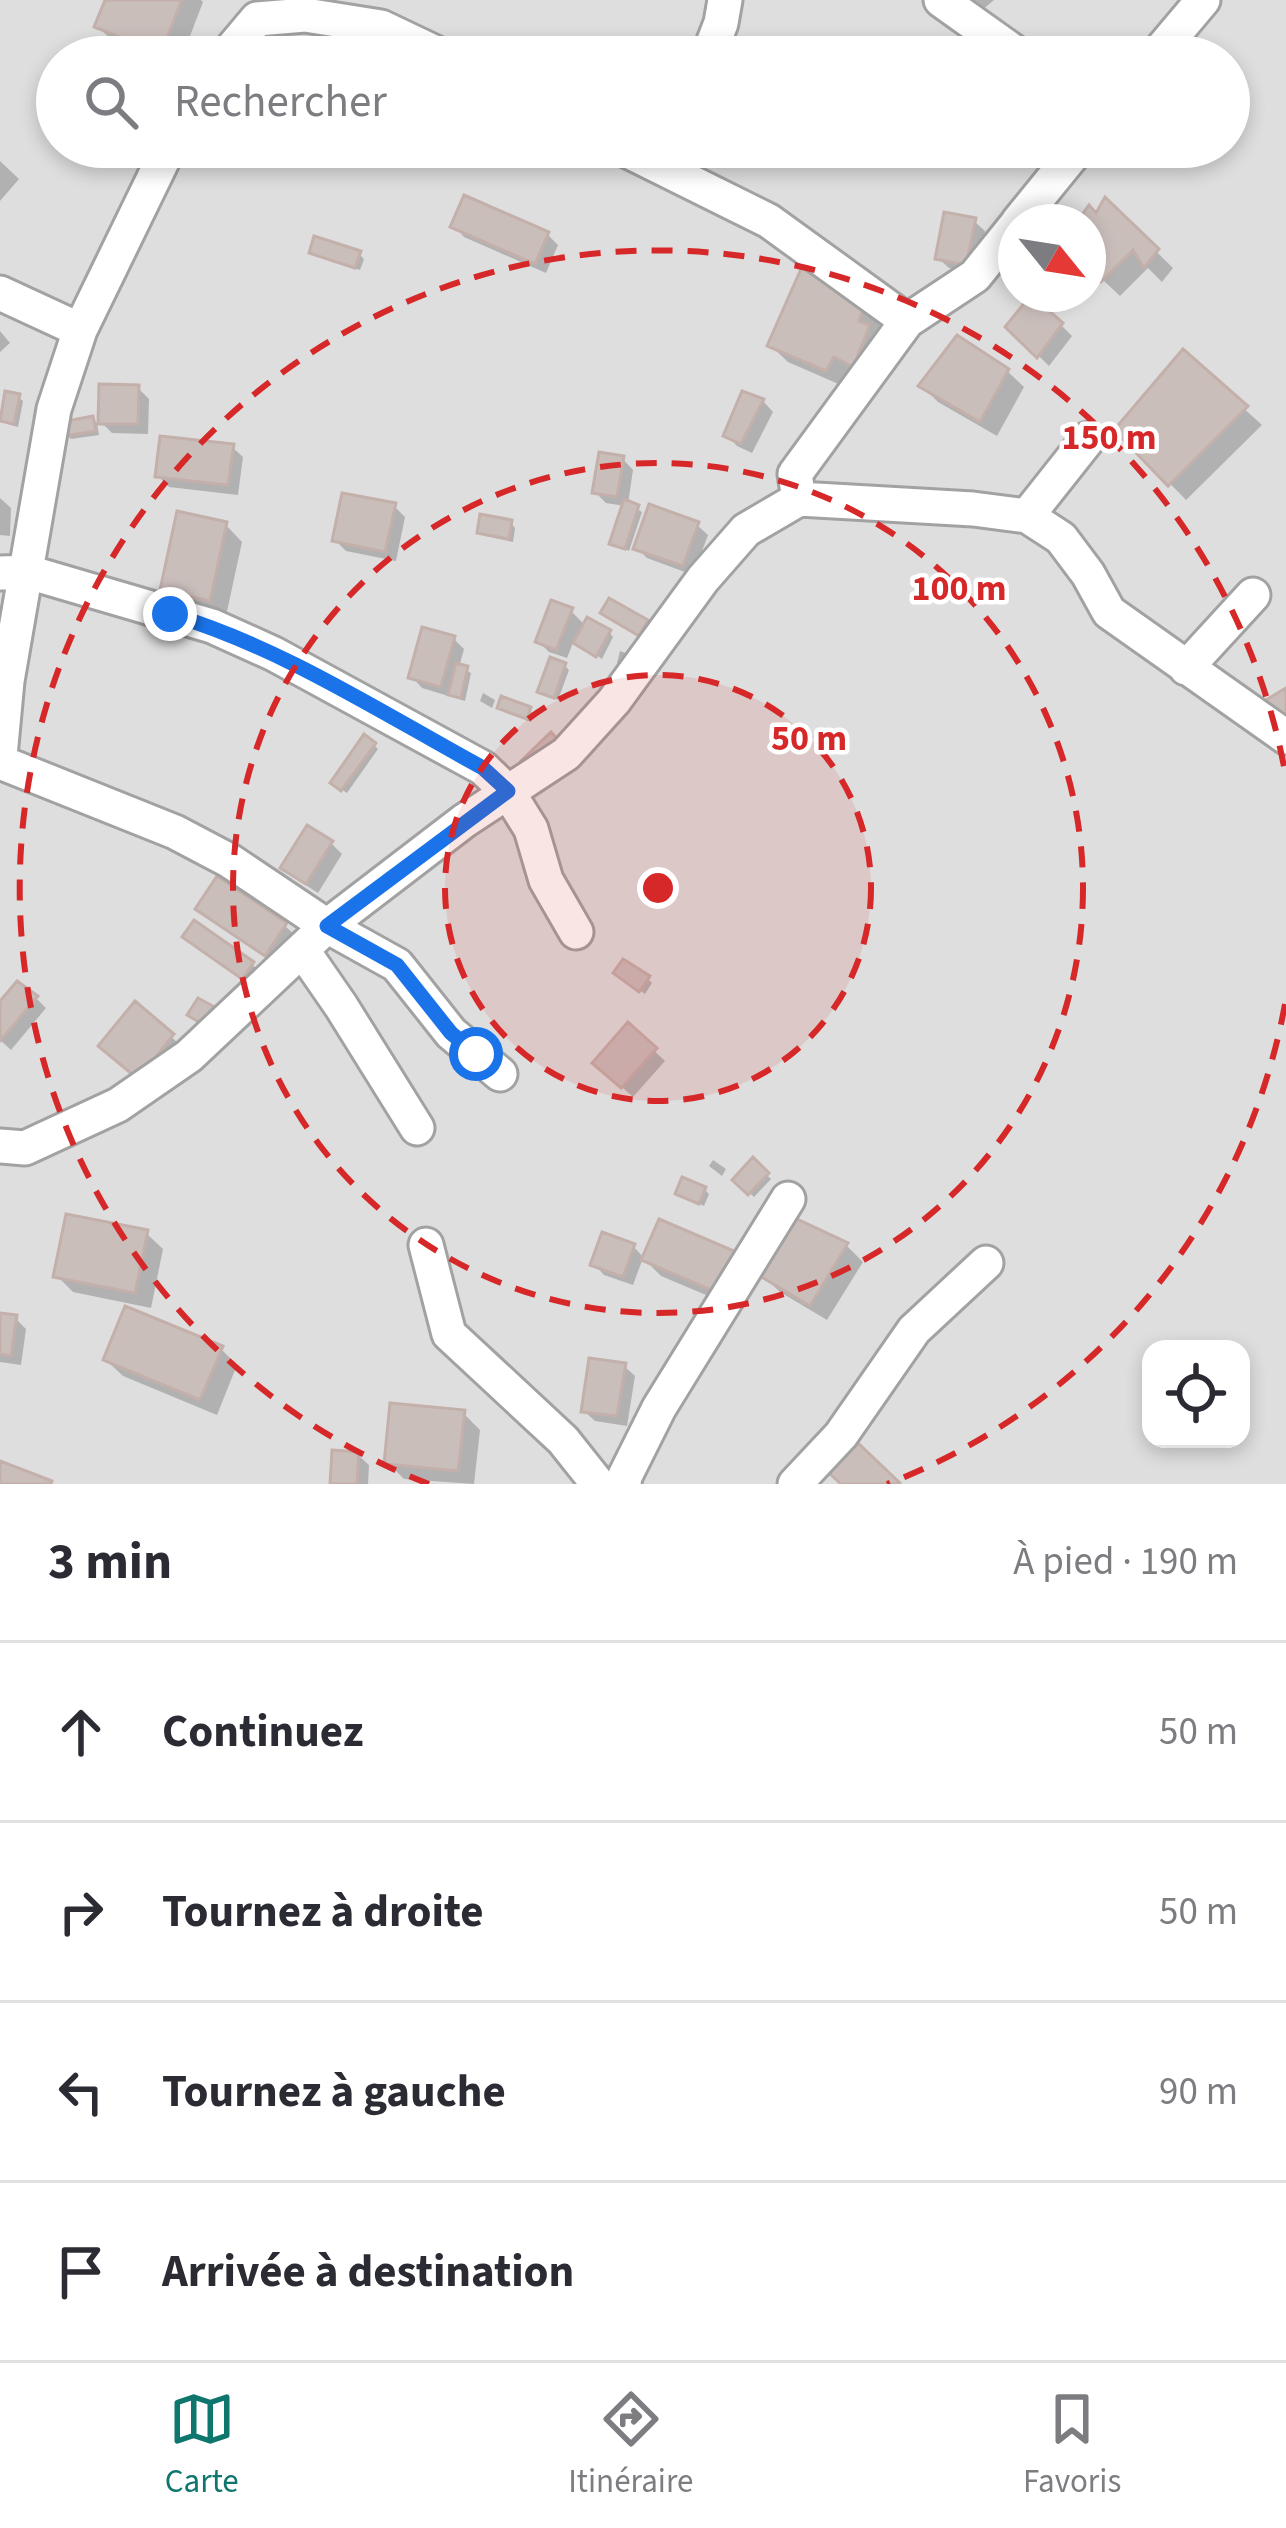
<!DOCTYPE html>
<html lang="fr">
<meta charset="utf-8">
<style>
:root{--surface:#fff;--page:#f2f2f3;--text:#2b2b33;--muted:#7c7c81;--line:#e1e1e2;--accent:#0f766e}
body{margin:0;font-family:"Source Sans 3",sans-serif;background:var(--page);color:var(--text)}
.controls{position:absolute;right:36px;bottom:36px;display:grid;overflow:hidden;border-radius:24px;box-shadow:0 6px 18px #0003}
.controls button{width:108px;height:108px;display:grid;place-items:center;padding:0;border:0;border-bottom:3px solid var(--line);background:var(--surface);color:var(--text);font:60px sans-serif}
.compass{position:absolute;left:998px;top:204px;width:108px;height:108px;border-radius:50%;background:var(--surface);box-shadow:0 6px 18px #0003;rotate:120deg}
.stop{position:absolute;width:36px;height:36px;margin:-27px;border:9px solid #1a73e8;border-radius:50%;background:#fff}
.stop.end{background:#1a73e8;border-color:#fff;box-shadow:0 3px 12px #0008}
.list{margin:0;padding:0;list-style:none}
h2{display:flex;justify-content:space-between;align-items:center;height:156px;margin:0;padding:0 48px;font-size:51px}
h2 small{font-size:39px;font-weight:400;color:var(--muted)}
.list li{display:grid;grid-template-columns:78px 1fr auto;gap:36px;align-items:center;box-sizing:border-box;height:180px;padding:0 48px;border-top:3px solid var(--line)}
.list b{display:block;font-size:45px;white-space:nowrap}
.list em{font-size:39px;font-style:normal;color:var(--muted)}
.icon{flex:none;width:66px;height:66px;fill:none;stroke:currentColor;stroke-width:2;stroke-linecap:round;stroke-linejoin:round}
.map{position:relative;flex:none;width:1286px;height:1484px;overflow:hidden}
.search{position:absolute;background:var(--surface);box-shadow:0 6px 18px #0003;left:36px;right:36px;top:36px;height:132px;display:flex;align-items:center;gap:30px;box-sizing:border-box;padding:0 42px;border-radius:66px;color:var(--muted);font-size:45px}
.sheet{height:876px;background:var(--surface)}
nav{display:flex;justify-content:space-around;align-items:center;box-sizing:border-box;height:168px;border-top:3px solid var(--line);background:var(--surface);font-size:33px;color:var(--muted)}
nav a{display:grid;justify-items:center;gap:6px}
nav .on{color:var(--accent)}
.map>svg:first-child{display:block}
.residential{fill:#dfdede;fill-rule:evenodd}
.shadow{fill:#0003}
.building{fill:#cabebb;stroke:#c4b0aa;stroke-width:3}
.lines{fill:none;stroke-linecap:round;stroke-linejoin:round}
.minor-casing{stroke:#a2a2a2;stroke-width:39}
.minor{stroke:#fff;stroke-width:33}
.route{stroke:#1a73e8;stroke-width:15}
.ring{fill:none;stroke:#d62828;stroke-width:6;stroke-dasharray:21 15}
.centre{fill:#d62828;stroke:#fff;stroke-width:6}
.ring-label{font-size:36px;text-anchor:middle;font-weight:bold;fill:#d62828;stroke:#fff;stroke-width:9;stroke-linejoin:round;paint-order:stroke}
</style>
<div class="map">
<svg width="1286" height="1484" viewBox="0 0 1286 1484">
<rect width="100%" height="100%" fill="#f2ece8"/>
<path class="residential" d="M0 0H1286V1484H0ZM57 57H1229V147H57ZM1016 222H1088V294H1016ZM1151 1349H1241V1439H1151Z"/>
<path class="shadow" d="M108 0H201L203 2 182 57H150L115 43 98 27Z
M960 0H994L975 16Z
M0 161 19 179 0 201Z
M1106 202 1173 268 1162 282 1148 268 1120 296 1088 266V222H1081L1097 217Z
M974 221 985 231 976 274 949 268 938 258Z
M454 226 548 235 558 245 546 273 464 237Z
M313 252 359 254 364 259 360 270 317 256Z
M807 264 883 316 876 335 885 344 843 386 788 362 771 346Z
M1061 325 1072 336 1049 366 1009 327Z
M0 331 10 343 0 352Z
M1183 353 1262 425 1186 500 1118 430Z
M1007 371 1024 387 997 436 938 402 922 386Z
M138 388 149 399 148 434 112 433 101 422Z
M18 397 23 401 18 427 7 424 3 420Z
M763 401 773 412 752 453 737 446 727 435Z
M92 419 97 423 99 435 71 439 67 435Z
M232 447 243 457 238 495 169 487 158 476Z
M623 459 633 470 628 504 642 512 629 551 613 543 625 506 606 503 595 492Z
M0 498 11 508 10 536 0 535Z
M394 506 405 517 396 561 346 551 335 540Z
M511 523 515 528 513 542 485 536 480 532Z
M226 525 242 542 226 616 180 606 163 589Z
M697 525 708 535 693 575 647 558 637 548Z
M571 611 586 626 609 632 613 637 602 659 574 640 567 658 549 652 538 641Z
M453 638 464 649 459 667 471 673 465 701 422 688 412 677Z
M620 651 629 654 622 668 617 663Z
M564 665 569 670 558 700 545 696 541 691Z
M483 693 495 700 492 708 480 701Z
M500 708 529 710 534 714 531 722 504 712Z
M374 745 378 749 347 793 338 787Z
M331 843 342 854 318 893 295 878 284 868Z
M218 881 285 926 296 936 277 964 210 919Z
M197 947 252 964 262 975 254 987Z
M621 977 648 979 652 983 645 994Z
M36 998 46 1008 11 1050 0 1040V1005Z
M135 1006 183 1047 150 1087Z
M628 1026 665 1061 633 1097 606 1073Z
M713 1160 726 1169 722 1176 709 1166Z
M753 1162 771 1179 754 1197 736 1180Z
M705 1190 709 1194 704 1206 678 1193Z
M796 1222 847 1246 863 1262 827 1320 780 1292 763 1276Z
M661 1223 739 1309 661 1276 643 1258 633 1285 604 1275 594 1264 633 1246 645 1259Z
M146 1233 163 1249 151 1308 73 1292 57 1276Z
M0 1316 15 1318 26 1329 21 1365 0 1362Z
M221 1349 237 1365 217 1415 123 1376 106 1360Z
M624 1366 635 1376 627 1426 595 1421 584 1411Z
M463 1413 480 1430 474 1484 404 1479 388 1463Z
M358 1455 369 1465 368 1484H333Z"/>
<path class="building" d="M105 0H182L161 53 94 27Z
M464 195 549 232 535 264 450 227Z
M1105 197 1159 249 1144 268 1133 250 1101 282 1088 270V222H1077L1089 205 1096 213Z
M944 212 976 218 966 265 935 259Z
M314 236 361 251 355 268 309 253Z
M805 260 868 297 859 321 870 325 853 367 834 357 826 371 767 346Z
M1031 295 1063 323 1037 358 1005 327Z
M957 335 1009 369 980 422 918 386Z
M1183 349 1248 406 1168 486 1114 430Z
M99 384 139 385 138 424H98Z
M5 391 20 394 14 424 0 421Z
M742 391 764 399 741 444 723 436Z
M93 416 96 431 64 436 62 422Z
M160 436 234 444 228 485 155 477Z
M599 452 624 456 617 497 592 493Z
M342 493 396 503 385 552 332 541Z
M624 499 639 505 625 549 609 544Z
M649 504 699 522 683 566 633 549Z
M177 511 227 522 210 601 160 590Z
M480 514 512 520 509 539 477 533Z
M609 598 648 620 639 636 600 613Z
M551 600 573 608 556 650 535 642Z
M587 617 611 630 596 657 573 643Z
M422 627 455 636 441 687 408 678Z
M550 657 566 663 554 698 537 692Z
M456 663 468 666 461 698 448 695Z
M1286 688V736L1261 703Z
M501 696 531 707 527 719 497 708Z
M551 732 560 742 530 770 521 761Z
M364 734 376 743 341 791 330 783Z
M307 825 333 841 306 884 280 868Z
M217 876 287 923 265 956 195 909Z
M194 920 254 962 242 979 182 937Z
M623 959 650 976 639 992 613 973Z
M17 981 38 996 0 1041V1001Z
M198 998 220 1010 209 1028 187 1015Z
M135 1001 174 1034 138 1079 98 1046Z
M628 1022 657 1048 621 1088 592 1063Z
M753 1157 769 1173 748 1195 732 1180Z
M682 1177 706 1187 699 1204 675 1194Z
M66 1214 148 1230 135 1293 53 1277Z
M795 1218 848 1243 810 1306 760 1276Z
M659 1219 741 1254 723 1295 641 1260Z
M602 1232 635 1244 623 1277 590 1265Z
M125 1306 223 1346 200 1400 103 1360Z
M0 1313 17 1315 11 1356 0 1354Z
M589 1358 626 1363 617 1416 581 1412Z
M390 1403 465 1410 458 1471 384 1464Z
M858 1443 900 1483 899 1484H841L829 1473Z
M332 1450 359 1452 357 1484H330Z
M0 1461 52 1481 51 1484H0Z"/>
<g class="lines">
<g class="minor-casing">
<path id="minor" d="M941 0 1021 57
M225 57 257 19 305 15 381 27 444 57
M708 57 721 23 725 0
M1155 57 1203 0
M620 147 769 221 907 321 975 276 1016 225
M1018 222 1079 147
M0 293 80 330
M799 499 795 474 907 321
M1027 516 1088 439
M0 573 28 572 212 626 274 654 483 768 508 792 531 829 546 880 576 932
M1186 668 1253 595
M0 756 7 681 54 409 80 330 169 147
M0 762 175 832 230 861 327 926 189 1056 118 1105 25 1148 0 1146
M303 951 341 1006 417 1128
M500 1074 451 1033 397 965 327 926 464 821 566 754 614 701 703 579 746 530 799 499 973 509 1027 516 1061 538 1088 574 1109 612 1286 737
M426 1245 449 1334 563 1440 598 1484
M624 1484 625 1476 659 1408 788 1199
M795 1484 841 1435 914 1330 986 1263"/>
</g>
<use href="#minor" class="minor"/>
</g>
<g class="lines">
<path class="route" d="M170 614C281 647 382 713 483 768L508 791 327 926 397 965 451 1033 476 1054"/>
</g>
<circle cx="658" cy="888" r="213" fill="#d62828" fill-opacity=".12"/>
<g class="ring">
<circle cx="658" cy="888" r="213"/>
<circle cx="658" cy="888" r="425"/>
<path d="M1285 1004A638 638 0 0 1 887 1484M429 1484A638 638 0 1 1 1285 772"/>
</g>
<circle cx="658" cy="888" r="18" class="centre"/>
<g class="ring-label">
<text x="1109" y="449">150 m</text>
<text x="959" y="600">100 m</text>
<text x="809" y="750">50 m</text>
</g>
</svg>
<div class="controls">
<button><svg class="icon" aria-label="locate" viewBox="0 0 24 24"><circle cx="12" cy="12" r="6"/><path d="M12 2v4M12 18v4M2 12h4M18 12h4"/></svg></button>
</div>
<svg class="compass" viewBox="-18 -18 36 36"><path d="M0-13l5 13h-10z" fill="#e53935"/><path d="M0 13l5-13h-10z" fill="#7c7c81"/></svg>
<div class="stop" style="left:476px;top:1054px"></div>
<div class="stop end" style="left:170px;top:614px"></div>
<div class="search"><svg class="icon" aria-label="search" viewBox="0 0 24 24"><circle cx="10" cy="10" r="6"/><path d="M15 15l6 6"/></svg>Rechercher</div>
</div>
<section class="sheet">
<h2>3 min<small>À pied · 190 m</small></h2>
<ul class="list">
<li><svg class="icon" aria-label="ahead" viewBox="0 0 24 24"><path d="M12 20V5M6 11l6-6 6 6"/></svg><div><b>Continuez</b></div><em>50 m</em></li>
<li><svg class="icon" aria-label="right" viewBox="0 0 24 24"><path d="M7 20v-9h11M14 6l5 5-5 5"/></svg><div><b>Tournez à droite</b></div><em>50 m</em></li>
<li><svg class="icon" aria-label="left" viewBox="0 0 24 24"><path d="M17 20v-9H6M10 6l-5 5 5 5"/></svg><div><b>Tournez à gauche</b></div><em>90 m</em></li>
<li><svg class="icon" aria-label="arrive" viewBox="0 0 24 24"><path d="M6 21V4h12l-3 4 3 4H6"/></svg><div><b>Arrivée à destination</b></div></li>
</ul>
</section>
<nav>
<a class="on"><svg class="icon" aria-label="map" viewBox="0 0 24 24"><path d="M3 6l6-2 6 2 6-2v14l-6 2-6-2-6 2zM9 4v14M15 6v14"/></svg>Carte</a>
<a><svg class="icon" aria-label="directions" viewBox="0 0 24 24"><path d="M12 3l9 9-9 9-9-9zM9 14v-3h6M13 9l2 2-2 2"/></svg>Itinéraire</a>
<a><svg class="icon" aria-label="saved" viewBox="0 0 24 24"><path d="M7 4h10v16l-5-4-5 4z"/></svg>Favoris</a>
</nav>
